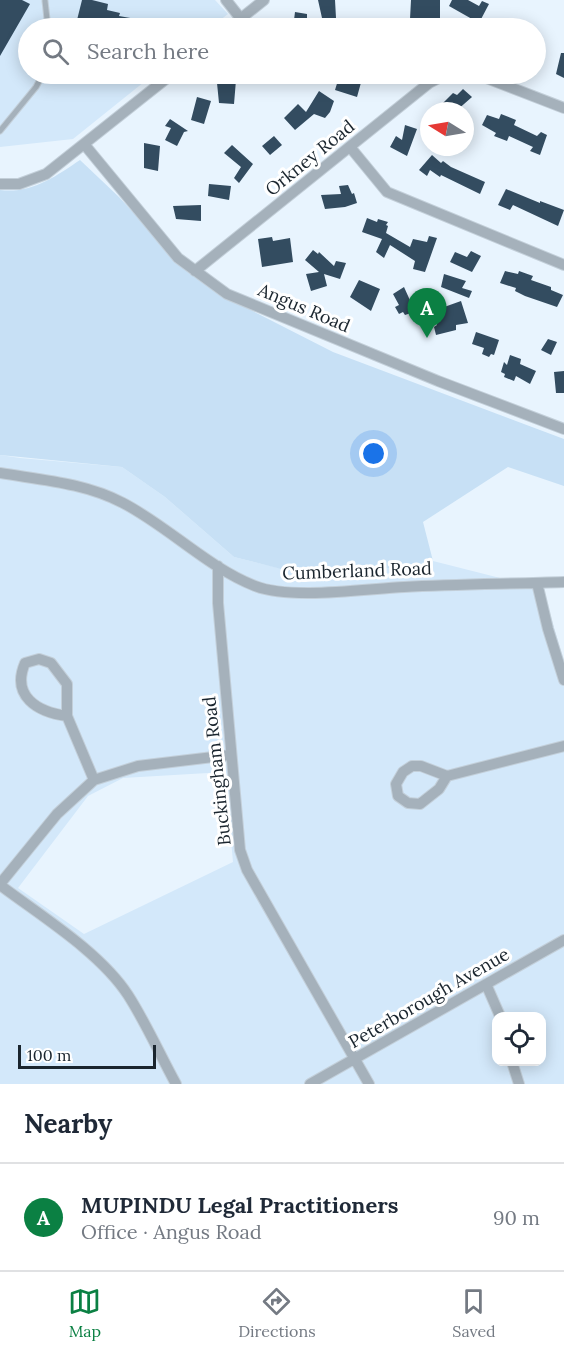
<!DOCTYPE html>
<meta charset="utf-8">
<style>
:root{--surface:#fff;--page:#f2f2f3;--text:#1f2937;--muted:#747a83;--line:#e0e1e3;--accent:#0b8043}
body{margin:0;font-family:Lora,serif;background:var(--page);color:var(--text)}
.controls{position:absolute;right:18px;bottom:18px;display:grid;overflow:hidden;border-radius:12px;box-shadow:0 3px 15px #0003}
.controls button{width:54px;height:54px;display:grid;place-items:center;padding:0;border:0;border-bottom:2px solid var(--line);background:var(--surface);color:var(--text);font:30px sans-serif}
.compass{position:absolute;left:420px;top:102px;width:54px;height:54px;border-radius:50%;background:var(--surface);box-shadow:0 3px 15px #0003;rotate:281deg}
.scale{position:absolute;left:18px;bottom:15px;width:138px;box-sizing:border-box;padding-left:6px;border:3px solid #1a252e;border-top:0;font-size:16px;line-height:21px;white-space:nowrap;color:#1a252e;-webkit-text-stroke:4px #fff;paint-order:stroke}
.you{position:absolute;left:374px;top:454px;width:21px;height:21px;margin:-15px;border:4px solid #fff;border-radius:50%;background:#1a73e8;box-shadow:0 0 0 9px #1a73e833}
.badge{display:grid;place-items:center;width:39px;height:39px;border-radius:50%;background:var(--accent);color:#fff;font-size:20px;font-weight:700}
.pin{position:absolute;translate:-50% -50px;filter:drop-shadow(0 2px 3px #0008)}
.pin::after{content:'';position:absolute;top:32px;width:21px;height:18px;background:inherit;clip-path:polygon(0 0,100% 0,50% 100%)}
.list{margin:0;padding:0;list-style:none}
h2{display:flex;justify-content:space-between;align-items:center;height:78px;margin:0;padding:0 24px;font-size:26px}
h2 small{font-size:20px;font-weight:400;color:var(--muted)}
.list li{display:grid;grid-template-columns:39px 1fr auto;gap:18px;align-items:center;box-sizing:border-box;height:108px;padding:0 24px;border-top:2px solid var(--line)}
.list b{display:block;font-size:22px;white-space:nowrap}
.list p{margin:0;font-size:20px;white-space:nowrap;color:var(--muted)}
.list em{font-size:20px;font-style:normal;color:var(--muted)}
.icon{flex:none;width:33px;height:33px;fill:none;stroke:currentColor;stroke-width:2;stroke-linecap:round;stroke-linejoin:round}
.map{position:relative;flex:none;width:564px;height:1084px;overflow:hidden}
.search{position:absolute;background:var(--surface);box-shadow:0 3px 15px #0003;left:18px;right:18px;top:18px;height:66px;display:flex;align-items:center;gap:15px;box-sizing:border-box;padding:0 21px;border-radius:33px;color:var(--muted);font-size:22px}
.sheet{height:186px;background:var(--surface)}
nav{display:flex;justify-content:space-around;align-items:center;box-sizing:border-box;height:84px;border-top:2px solid var(--line);background:var(--surface);font-size:16px;color:var(--muted)}
nav a{display:grid;justify-items:center;gap:3px}
nav .on{color:var(--accent)}
.map>svg:first-child{display:block}
.built{fill:#d3e8fa;fill-rule:evenodd}
.green{fill:#c7e0f5}
.building{fill:#334c60}
.lines{fill:none;stroke-linecap:round;stroke-linejoin:round}
.lane-casing{stroke:#c3cfd9;stroke-width:7}
.street-casing{stroke:#c3cfd9;stroke-width:12}
.lane{stroke:#a5b1bb;stroke-width:5}
.street{stroke:#a5b1bb;stroke-width:10}
.labels{text-anchor:middle;stroke-width:6;stroke-linejoin:round;paint-order:stroke}
.street-label{font-size:18px;fill:#1a252e;stroke:#fff}
</style>
<div class="map">
<svg width="564" height="1084" viewBox="0 0 564 1084">
<rect width="100%" height="100%" fill="#e8f4fe"/>
<path class="built" d="M0 0H215L228 14 210 28H28V74H154L73 139 0 147Z
M0 455 20 458 122 467 165 497 234 557 279 568 353 574 433 561 543 589 564 662V1084H0ZM225 772 233 862 84 934 18 888 88 796 123 778ZM496 1016H542V1062H496Z"/>
<path class="green" d="M80 160 119 197 176 259 229 299 333 352 564 439V486L508 467 423 522 433 561 353 574 289 571 234 557 165 497 122 467 0 455V190C31 194 55 177 80 160Z"/>
<path class="building" d="M0 0H22L30 4 0 56Z
M82 0H92L108 4 107 10 120 13 119 16 136 19 135 28H109L95 25 94 28H75Z
M318 0H335L336 18H322Z
M411 0H440V20L410 19Z
M452 0H468L479 6 482 1 489 4 479 23 449 6Z
M295 12 307 14V28H293Z
M561 53H564V78L556 74Z
M355 76 362 79 357 97 335 90 339 77 353 81Z
M236 80 234 104 219 103 217 83Z
M463 89 472 97 456 111H435L453 93 457 95Z
M319 91 334 101 330 112 325 118 314 114 295 130 284 118 298 104 306 112Z
M197 97 211 101 204 124 191 120Z
M501 114 516 120 514 125 537 136 541 132 547 135 540 155 530 151 533 147 509 136 507 141 494 136 496 133 482 125 487 115 499 119Z
M170 119 188 131 184 132 177 146 165 140 171 128 165 126Z
M405 125 417 129 407 156 390 147 396 136 402 140Z
M274 136 282 145 270 155 262 146Z
M144 143 160 146 158 171 144 168Z
M232 145 253 164 239 183 234 178 241 167 224 153Z
M432 155 441 163 443 161 451 167 485 182 480 194 441 175 440 177 430 170 427 176 419 170Z
M209 184 231 186 229 200 208 196Z
M348 185 352 194 354 193 357 203 345 207 325 209 321 195 341 194 339 186Z
M506 189 540 203V201L564 210 558 226 513 205 510 210 498 205Z
M201 205V221L176 219 173 206Z
M367 218 377 222 378 219 388 222 386 225 388 226 386 233 410 247 413 239 427 242 429 236 437 238 425 272 413 269 415 261 390 245 384 258 376 252 382 239 362 232Z
M272 237 273 241 290 238 293 262 262 267 258 239Z
M313 250 318 254 319 252 334 266 336 261 346 263 340 279 324 274 327 286 311 291 306 274 319 272 305 260Z
M471 251 481 256 472 272 450 262 455 252 467 257Z
M505 271 518 274 519 271 533 276 531 280 551 287V290L563 295 557 307 525 296 515 291 516 288 500 283Z
M444 274 466 281 462 288 472 291 469 298 441 287Z
M359 280 380 289 371 311 350 297Z
M404 287 413 307 411 313 405 315 403 312 399 314 395 307 399 305 393 294Z
M461 301 468 323 456 325V330L436 335 434 327 437 325 433 311Z
M476 332 499 340 494 355 491 354 489 357 482 354 484 348 472 344Z
M548 339 557 342 551 355 541 350Z
M510 355 521 359 520 364 536 371 530 384 516 376 514 381 504 377 505 374 501 372 504 362 507 365Z
M564 371V393H556L554 372Z"/>
<g class="lines">
<g class="lane-casing">
<path id="lane" d="M45 1 48 28
M0 131 36 87 43 74"/>
</g>
<g class="street-casing">
<path id="street" d="M226 0 241 19
M229 28 264 0
M476 74 564 108
M84 144 178 258 227 294 438 381 564 429
M350 147 387 192 564 265
M0 184H19L46 174 172 74
M195 271 429 83 447 74
M0 473C42 480 85 483 123 503 169 527 207 567 255 586 291 600 364 589 404 587 458 584 511 584 564 582
M218 566V603L240 850 247 870 369 1084
M537 583 548 629 564 680
M67 716C37 712 11 696 25 663L39 659 51 663 67 684V716L94 780
M447 776 439 789 420 804 408 803 398 796 396 784 403 772 412 766H421L447 776 564 746
M0 884 57 814 94 780 138 766 230 755
M0 885C41 916 100 952 128 995 146 1023 160 1055 176 1084
M486 984 500 1016
M512 1062 519 1084
M310 1084 564 940"/>
</g>
<use href="#lane" class="lane"/>
<use href="#street" class="street"/>
</g>
<g class="labels">
<g class="street-label">
<text transform="translate(310 158) rotate(-39)" y="6">Orkney Road</text>
<text transform="translate(304 308) rotate(23)" y="6">Angus Road</text>
<text transform="translate(357 571) rotate(-2)" y="6">Cumberland Road</text>
<text transform="translate(217 771) rotate(-96)" y="6">Buckingham Road</text>
<text transform="translate(429 998) rotate(-30)" y="6">Peterborough Avenue</text>
</g>
</g>
</svg>
<div class="controls">
<button><svg class="icon" aria-label="locate" viewBox="0 0 24 24"><circle cx="12" cy="12" r="6"/><path d="M12 2v4M12 18v4M2 12h4M18 12h4"/></svg></button>
</div>
<svg class="compass" viewBox="-18 -18 36 36"><path d="M0-13l5 13h-10z" fill="#e53935"/><path d="M0 13l5-13h-10z" fill="#747a83"/></svg>
<div class="scale">100 m</div>
<div class="you"></div>
<div class="pin badge" style="left:427px;top:338px">A</div>
<div class="search"><svg class="icon" aria-label="search" viewBox="0 0 24 24"><circle cx="10" cy="10" r="6"/><path d="M15 15l6 6"/></svg>Search here</div>
</div>
<section class="sheet">
<h2>Nearby<small></small></h2>
<ul class="list">
<li><span class="badge">A</span><div><b>MUPINDU Legal Practitioners</b><p>Office · Angus Road</p></div><em>90 m</em></li>
</ul>
</section>
<nav>
<a class="on"><svg class="icon" aria-label="map" viewBox="0 0 24 24"><path d="M3 6l6-2 6 2 6-2v14l-6 2-6-2-6 2zM9 4v14M15 6v14"/></svg>Map</a>
<a><svg class="icon" aria-label="directions" viewBox="0 0 24 24"><path d="M12 3l9 9-9 9-9-9zM9 14v-3h6M13 9l2 2-2 2"/></svg>Directions</a>
<a><svg class="icon" aria-label="saved" viewBox="0 0 24 24"><path d="M7 4h10v16l-5-4-5 4z"/></svg>Saved</a>
</nav>
